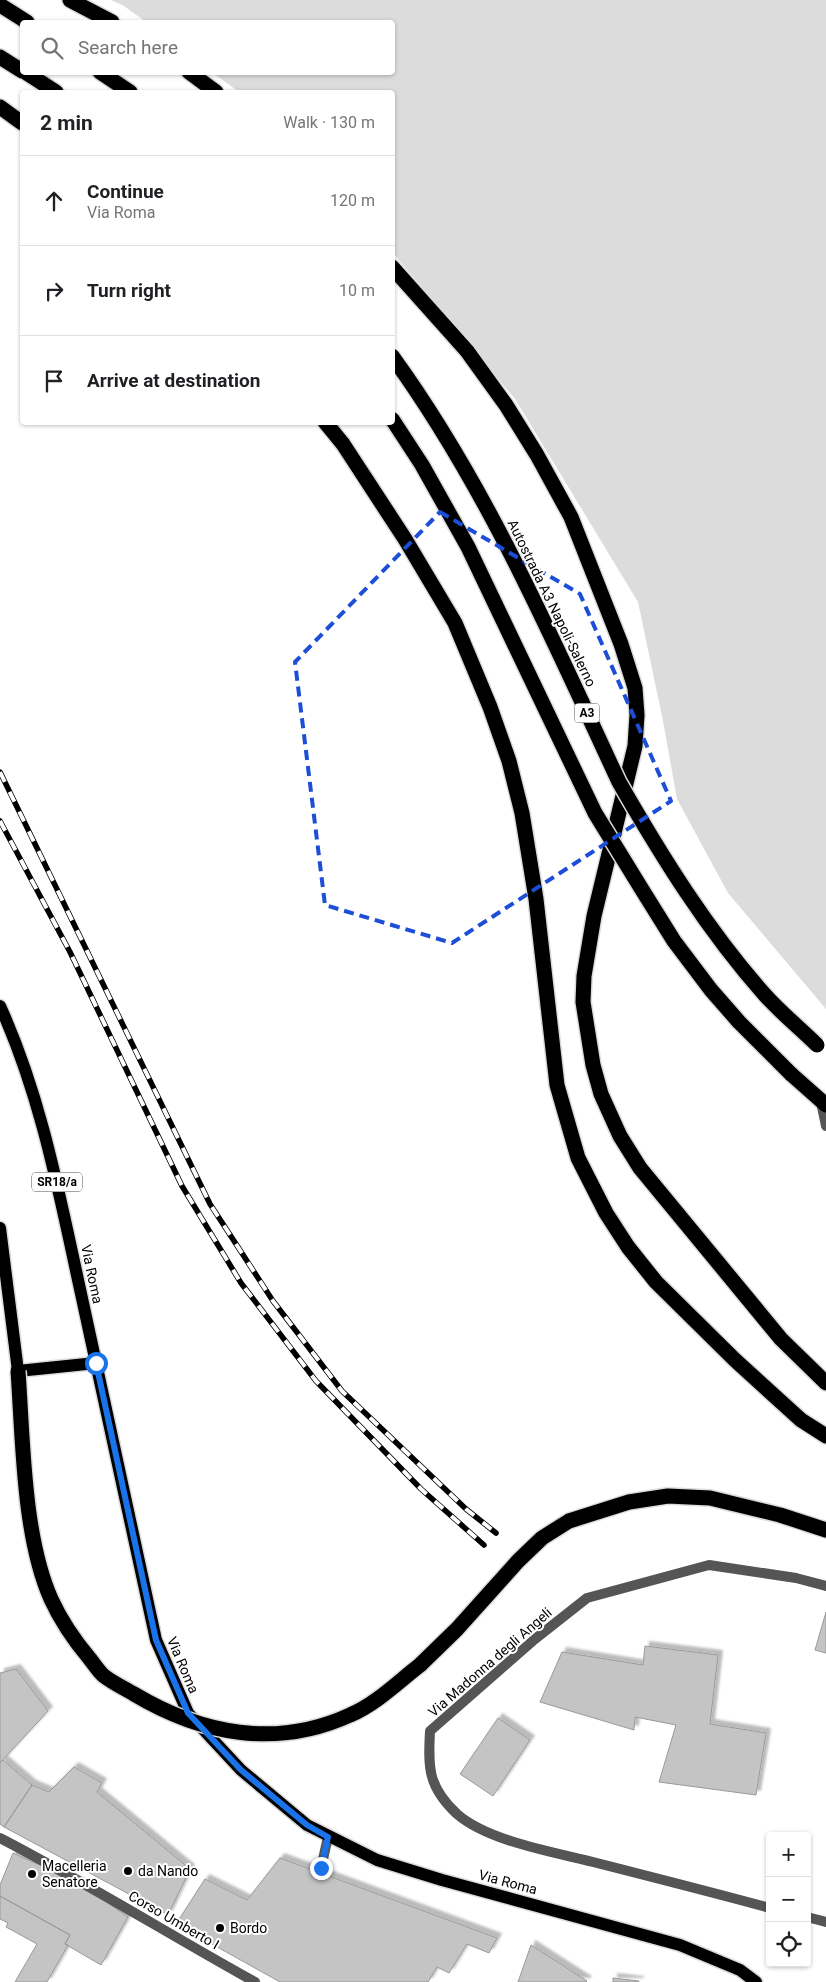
<!DOCTYPE html>
<meta charset="utf-8">
<style>
:root{--surface:#fff;--page:#f2f2f2;--text:#202124;--muted:#757577;--line:#e0e0e0}
body{margin:0;font-family:Roboto,sans-serif;background:var(--page);color:var(--text)}
.controls{position:absolute;right:15px;bottom:15px;display:grid;overflow:hidden;border-radius:5px;box-shadow:0 1px 4px #0004}
.controls button{width:45px;height:45px;display:grid;place-items:center;padding:0;border:0;border-bottom:1px solid var(--line);background:var(--surface);color:var(--text);font:25px sans-serif}
.stop{position:absolute;width:15px;height:15px;margin:-11px;border:4px solid #1a73e8;border-radius:50%;background:#fff}
.stop.end{background:#1a73e8;border-color:#fff;box-shadow:0 1px 5px #0008}
.list{margin:0;padding:0;list-style:none}
h2{display:flex;justify-content:space-between;align-items:center;height:65px;margin:0;padding:0 20px;font-size:21px}
h2 small{font-size:16px;font-weight:400;color:var(--muted)}
.list li{display:grid;grid-template-columns:32px 1fr auto;gap:15px;align-items:center;box-sizing:border-box;height:90px;padding:0 20px;border-top:1px solid var(--line)}
.list b{display:block;font-size:19px;white-space:nowrap}
.list p{margin:0;font-size:16px;white-space:nowrap;color:var(--muted)}
.list em{font-size:16px;font-style:normal;color:var(--muted)}
.icon{flex:none;width:28px;height:28px;fill:none;stroke:currentColor;stroke-width:2;stroke-linecap:round;stroke-linejoin:round}
.map{position:relative;flex:none;width:826px;height:1982px;overflow:hidden}
.search{position:absolute;background:var(--surface);box-shadow:0 1px 4px #0004;left:20px;top:20px;width:375px;height:55px;display:flex;align-items:center;gap:12px;box-sizing:border-box;padding:0 18px;border-radius:5px;color:var(--muted);font-size:19px}
.panel{position:absolute;background:var(--surface);box-shadow:0 1px 4px #0004;left:20px;top:90px;width:375px;height:335px;border-radius:5px}
.map>svg:first-child{display:block}
.green{fill:#dcdcdc}
.building{fill:#c4c4c4;stroke:#999;filter:url(#shadow)}
.lines{fill:none;stroke-linecap:round;stroke-linejoin:round}
.primary-casing{stroke:#dbdbdb;stroke-width:15}
.motorway-casing{stroke:#dbdbdb;stroke-width:18}
.service{stroke:#555;stroke-width:10}
.pedestrian{stroke:#555;stroke-width:10}
.minor{stroke:#555;stroke-width:10}
.primary{stroke:#000;stroke-width:12}
.motorway{stroke:#000;stroke-width:15}
.rail-casing{stroke:#000;stroke-width:5.5}
.rail{stroke:#fff;stroke-width:4;stroke-dasharray:11;stroke-linecap:butt}
.motorway-bridge-casing{stroke:#dbdbdb;stroke-width:18;stroke-linecap:butt}
.motorway-bridge{stroke:#000;stroke-width:15}
.route{stroke:#1a73e8;stroke-width:6}
.marked{fill:none;stroke:#1d4ed8;stroke-width:4;stroke-dasharray:10 6;stroke-linejoin:round}
.poi-dot{fill:#000;stroke:#fff;stroke-width:2}
.labels{text-anchor:middle;stroke-width:4;stroke-linejoin:round;paint-order:stroke}
.shield{fill:#fff;stroke:#4c4c4c;stroke-width:1}
.shield-label{font-size:12px;font-weight:bold;fill:#000}
.street-label{font-size:14px;fill:#000;stroke:#fff}
.poi-label{font-size:14px;fill:#000;stroke:#fff;text-anchor:start}
</style>
<div class="map">
<svg width="826" height="1982" viewBox="0 0 826 1982">
<defs>
<filter id="shadow"><feDropShadow dx="4.5" dy="-4.5" stdDeviation="1" flood-color="#0004"/></filter>
</defs>
<rect width="100%" height="100%" fill="#fff"/>
<path class="green" d="M111 0H826V1009L728 893 677 799 663 721 638 602 515 399 393 253 392 92H239L213 73 392 72V22H146L124 6Z"/>
<path class="building" d="M826 1612V1653L815 1650Z
M645 1646 718 1655 710 1724 766 1733 756 1795 659 1782 676 1725 635 1717 634 1730 540 1702 562 1652 643 1665Z
M16 1669 48 1711 0 1763V1673Z
M498 1718 530 1740 493 1796 460 1774Z
M3 1760 32 1785 4 1827 0 1824V1763Z
M74 1767 102 1783 97 1792 190 1869 168 1915 4 1827 32 1785 49 1792Z
M13 1853 78 1882 128 1917 101 1965 65 1944 70 1935 0 1896V1885Z
M280 1858 497 1938 489 1953 467 1944 449 1973 437 1967 428 1982H280L176 1924 205 1879 247 1900Z
M0 1896 70 1935 65 1944 68 1945 47 1982H15L37 1944 6 1927 8 1923 0 1919Z
M531 1945 587 1981 586 1982H518Z
M613 1978 639 1981V1982H613Z"/>
<g class="lines">
<g class="primary-casing">
<path id="primary" d="M0 1006C41 1096 59 1193 80 1289 105 1406 130 1523 156 1640L188 1713 241 1770 307 1825 377 1860 442 1880 680 1945 740 1970 756 1982
M0 1228 18 1371 96 1363"/>
</g>
<g class="motorway-casing">
<path id="motorway" d="M70 0 112 22
M0 5 27 22
M0 57 22 71
M25 72 56 92
M100 72 130 92
M189 72 216 92
M0 107 22 123
M392 267 467 351 506 405 537 455 571 517 621 644 635 688 637 715 635 746 594 916 584 976 583 1002 593 1065 601 1094 620 1136 640 1168 781 1339 826 1383
M325 422 343 444 405 539 455 623 490 707 509 761 522 813 536 899 557 1085 578 1158 606 1213 628 1247 656 1282 735 1360 801 1420 826 1436
M791 1074 826 1105
M420 1665 457 1629 518 1561 542 1538 569 1521 629 1502 668 1496 710 1498 780 1515 826 1530"/>
</g>
<path class="service" d="M821 1102 826 1126
M0 1838C87 1883 170 1935 255 1982"/>
<path class="pedestrian" d="M321 1868 328 1837"/>
<path class="minor" d="M770 1908C711 1892 652 1877 593 1862 553 1852 488 1841 457 1814 428 1787 428 1768 430 1731L535 1639 587 1598 709 1565 796 1578 826 1586
M807 1917 826 1922"/>
<use href="#primary" class="primary"/>
<use href="#motorway" class="motorway"/>
<g class="rail-casing">
<path id="rail" d="M0 772 210 1204 273 1301 342 1391 466 1509 496 1533
M0 821 70 952 182 1186 241 1283 316 1381 421 1489 484 1545"/>
</g>
<use href="#rail" class="rail"/>
<g class="motorway-bridge-casing">
<path id="motorway-bridge" d="M392 356C487 487 551 636 619 782 662 857 708 931 765 995 781 1013 800 1028 817 1045
M392 419 422 465 468 547 595 813 641 888 674 941 711 990 739 1022 791 1074
M18 1371C23 1440 23 1536 51 1599 61 1621 74 1640 90 1659 94 1664 99 1672 104 1676 113 1683 124 1688 134 1694 201 1734 276 1749 350 1715 376 1704 398 1682 420 1665"/>
</g>
<use href="#motorway-bridge" class="motorway-bridge"/>
</g>
<g class="lines">
<path class="route" d="M96 1363 156 1640 188 1713 241 1770 307 1825 328 1837 321 1868"/>
</g>
<path class="marked" d="M440 512 580 594 671 801 452 943 325 905 295 662Z"/>
<g class="poi-dot">
<circle cx="128" cy="1871" r="5"/>
<circle cx="32" cy="1874" r="5"/>
<circle cx="220" cy="1928" r="5"/>
</g>
<g class="labels">
<g class="shield">
<rect x="574.5" y="703.5" width="25" height="19" rx="4"/>
<rect x="32" y="1172.5" width="50" height="19" rx="4"/>
</g>
<g class="shield-label">
<text x="587" y="717">A3</text>
<text x="57" y="1186">SR18/a</text>
</g>
<g class="street-label">
<text transform="translate(552 603) rotate(64)" y="5">Autostrada A3 Napoli-Salerno</text>
<text transform="translate(92 1274) rotate(78)" y="5">Via Roma</text>
<text transform="translate(490 1662) rotate(-41)" y="5">Via Madonna degli Angeli</text>
<text transform="translate(183 1665) rotate(67)" y="5">Via Roma</text>
<text transform="translate(508 1882) rotate(15)" y="5">Via Roma</text>
<text transform="translate(174 1920) rotate(30)" y="5">Corso Umberto I</text>
</g>
<g class="poi-label">
<text x="42" y="1871">Macelleria<tspan x="42" dy="16">Senatore</tspan></text>
<text x="138" y="1876">da Nando</text>
<text x="230" y="1933">Bordo</text>
</g>
</g>
</svg>
<div class="controls">
<button>+</button>
<button>−</button>
<button><svg class="icon" aria-label="locate" viewBox="0 0 24 24"><circle cx="12" cy="12" r="6"/><path d="M12 2v4M12 18v4M2 12h4M18 12h4"/></svg></button>
</div>
<div class="stop" style="left:96px;top:1363px"></div>
<div class="stop end" style="left:321px;top:1868px"></div>
<div class="search"><svg class="icon" aria-label="search" viewBox="0 0 24 24"><circle cx="10" cy="10" r="6"/><path d="M15 15l6 6"/></svg>Search here</div>
<section class="panel">
<h2>2 min<small>Walk · 130 m</small></h2>
<ul class="list">
<li><svg class="icon" aria-label="ahead" viewBox="0 0 24 24"><path d="M12 20V5M6 11l6-6 6 6"/></svg><div><b>Continue</b><p>Via Roma</p></div><em>120 m</em></li>
<li><svg class="icon" aria-label="right" viewBox="0 0 24 24"><path d="M7 20v-9h11M14 6l5 5-5 5"/></svg><div><b>Turn right</b></div><em>10 m</em></li>
<li><svg class="icon" aria-label="arrive" viewBox="0 0 24 24"><path d="M6 21V4h12l-3 4 3 4H6"/></svg><div><b>Arrive at destination</b></div></li>
</ul>
</section>
</div>
